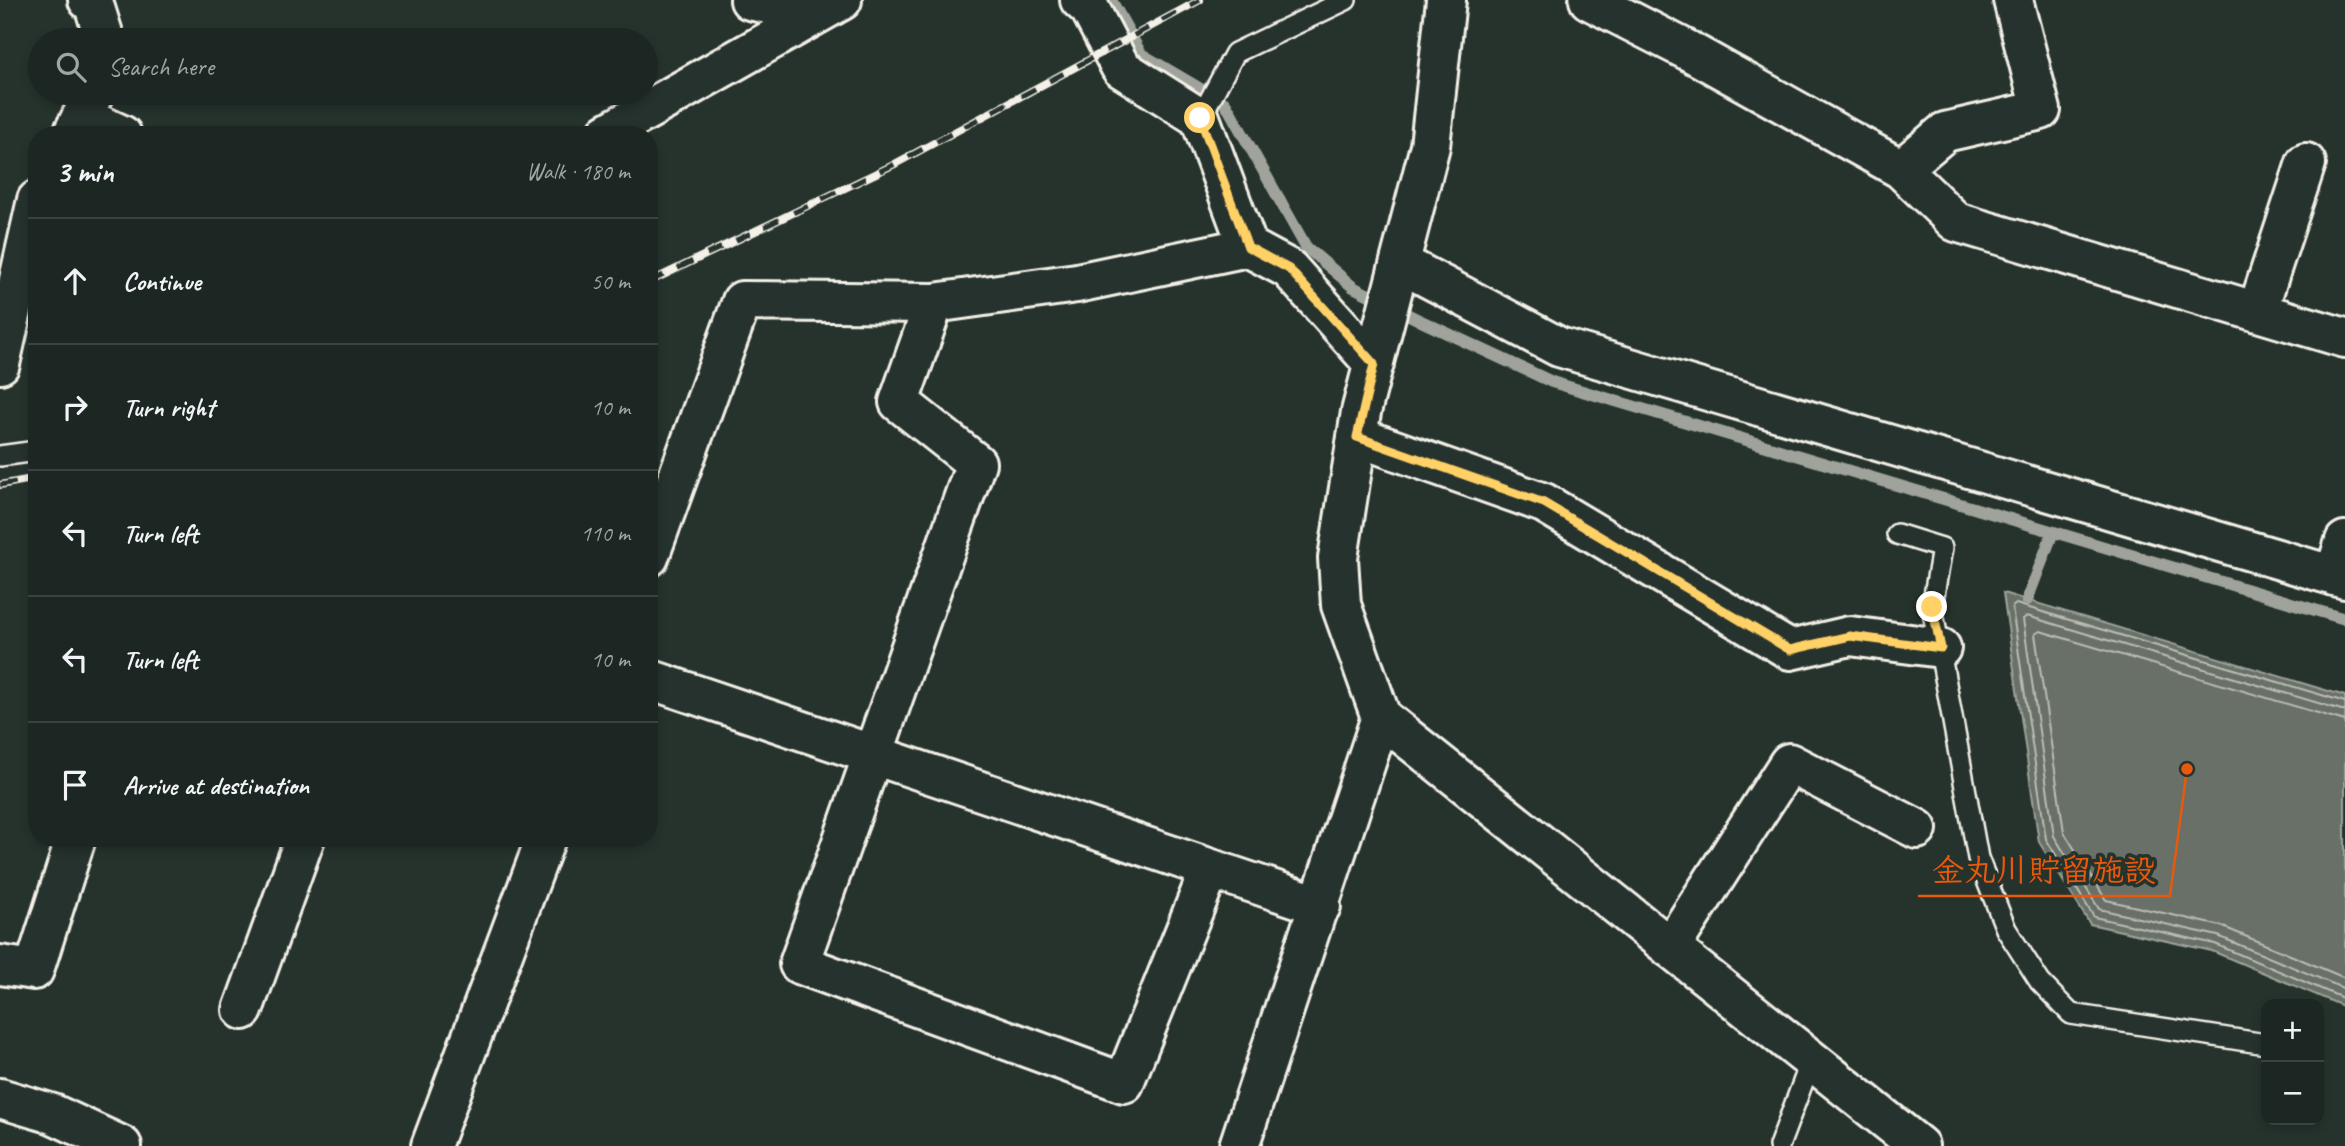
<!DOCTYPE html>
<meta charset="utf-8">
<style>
:root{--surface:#1c2622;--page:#252e2a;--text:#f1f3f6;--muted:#a0a5a5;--line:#3a4340}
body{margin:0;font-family:Caveat,"Klee One",sans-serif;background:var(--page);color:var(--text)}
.controls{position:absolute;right:21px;bottom:21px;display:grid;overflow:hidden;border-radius:14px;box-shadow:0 4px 10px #0003}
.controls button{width:63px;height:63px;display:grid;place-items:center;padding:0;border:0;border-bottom:2px solid var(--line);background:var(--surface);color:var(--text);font:35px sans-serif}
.stop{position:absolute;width:21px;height:21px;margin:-16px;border:5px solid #ffd166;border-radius:50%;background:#fff}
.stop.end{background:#ffd166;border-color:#fff;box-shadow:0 2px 7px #0008}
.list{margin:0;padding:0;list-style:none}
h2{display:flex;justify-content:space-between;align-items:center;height:91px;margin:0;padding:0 28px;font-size:30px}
h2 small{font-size:23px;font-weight:400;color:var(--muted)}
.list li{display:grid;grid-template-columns:46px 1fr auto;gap:21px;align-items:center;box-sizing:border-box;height:126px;padding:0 28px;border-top:2px solid var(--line)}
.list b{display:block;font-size:26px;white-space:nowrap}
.list em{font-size:23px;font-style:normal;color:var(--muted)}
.icon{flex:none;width:38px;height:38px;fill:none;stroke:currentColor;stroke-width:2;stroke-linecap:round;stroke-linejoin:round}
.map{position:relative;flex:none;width:2345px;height:1146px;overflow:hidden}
.search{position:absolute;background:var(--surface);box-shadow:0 4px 10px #0003;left:28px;top:28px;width:630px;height:77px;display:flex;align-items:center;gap:18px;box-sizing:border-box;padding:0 24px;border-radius:38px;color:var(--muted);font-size:26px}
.panel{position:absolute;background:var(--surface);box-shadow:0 4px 10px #0003;left:28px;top:126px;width:630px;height:721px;border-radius:28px}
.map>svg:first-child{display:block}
.water{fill:#676f68;stroke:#9fa39b;stroke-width:2}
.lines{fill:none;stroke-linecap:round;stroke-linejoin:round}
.shore{stroke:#bcbdb5;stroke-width:2}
.stream{stroke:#9fa39b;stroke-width:12}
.lane-casing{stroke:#f4f1e8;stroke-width:24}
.street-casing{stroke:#f4f1e8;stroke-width:44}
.lane{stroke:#26332d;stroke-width:19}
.street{stroke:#26332d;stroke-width:38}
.rail-casing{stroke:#f4f1e8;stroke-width:8}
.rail{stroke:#26332d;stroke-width:5;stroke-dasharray:16;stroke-linecap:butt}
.route{stroke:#ffd166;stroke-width:9}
.leader{fill:none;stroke:#e8590c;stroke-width:2.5}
.callout-dot{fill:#e8590c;stroke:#26332d;stroke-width:2.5}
.callout-label{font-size:32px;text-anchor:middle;font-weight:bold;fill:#e8590c;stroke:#26332d;stroke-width:7;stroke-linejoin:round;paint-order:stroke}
</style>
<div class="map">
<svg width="2345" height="1146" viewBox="0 0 2345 1146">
<rect width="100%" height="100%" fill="#26332d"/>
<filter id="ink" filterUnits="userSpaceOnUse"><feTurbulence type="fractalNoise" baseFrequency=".0143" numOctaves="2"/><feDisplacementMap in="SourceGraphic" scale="14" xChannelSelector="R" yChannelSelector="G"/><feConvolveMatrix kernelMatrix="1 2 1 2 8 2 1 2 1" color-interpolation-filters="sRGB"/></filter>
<g filter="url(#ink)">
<path class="water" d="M2003 593 2345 696V1007L2212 951 2090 924 2039 842Z"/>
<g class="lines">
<path class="shore" d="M2345 702 2016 604 2012 607 2046 839 2094 917 2215 944 2345 999
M2345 711 2027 616 2023 619 2054 836 2099 909 2218 936 2345 989
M2345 721 2040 631 2035 634 2064 832 2106 900 2221 926 2345 978"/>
<path class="stream" d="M1111 0 1141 54 1226 104 1306 247 1353 287 1421 321 1552 382 2345 619
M2027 600 2053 532"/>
<g class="lane-casing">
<path id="lane" d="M1200 118 1235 53 1346 0
M0 456 37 451
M1897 534 1942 548 1932 607 1978 858 2006 929 2040 982 2071 1014 2266 1044
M1779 1146 1811 1061"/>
</g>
<g class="street-casing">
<path id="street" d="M88 0 94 5 105 40
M750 0 815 15
M1080 0 1090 9 1121 68 1200 118 1248 247 1289 269 1374 364
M1446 0 1430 146 1361 412 1338 558 1341 605 1381 717 1919 1146
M1589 0 1689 51 1901 169 1945 132 2041 110 2013 0
M83 117 122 135
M607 133 842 0
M72 135 94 93
M1901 169 1956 222 2345 338
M1400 263 1559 347 2345 579
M934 303 899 402 976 463 799 964 1124 1083 1210 869
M2257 312 2306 163
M0 364 37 200
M1358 437 1544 503 1790 650 1850 636 1941 648
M649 557 742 301 934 303 1077 283 1248 247
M2334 576 2345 541
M649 679 1321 906
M1670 948 1789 763 1917 829
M0 965 34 970 76 838
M243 1010 305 838
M0 1098 53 1114 122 1146
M431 1146 546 838
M1239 1146 1381 717"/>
</g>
<use href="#lane" class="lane"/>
<use href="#street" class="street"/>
<g class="rail-casing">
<path id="rail" d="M649 282 893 165 1200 0
M0 485 37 478"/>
</g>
<use href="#rail" class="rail"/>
</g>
</g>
<g class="lines" filter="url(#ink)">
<path class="route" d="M1200 118 1248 247 1289 269 1374 364 1357 437 1544 503 1790 650 1850 636 1941 648 1932 607"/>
</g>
<path class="leader" d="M2187 769L2170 896H1918"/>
<circle class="callout-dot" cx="2187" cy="769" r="7"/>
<g class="callout-label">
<text x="2044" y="881">金丸川貯留施設</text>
</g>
</svg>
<div class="controls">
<button>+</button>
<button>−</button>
</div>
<div class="stop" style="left:1200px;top:118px"></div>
<div class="stop end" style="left:1932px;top:607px"></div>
<div class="search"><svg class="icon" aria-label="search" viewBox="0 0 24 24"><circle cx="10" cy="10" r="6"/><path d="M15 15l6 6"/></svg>Search here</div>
<section class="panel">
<h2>3 min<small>Walk · 180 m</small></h2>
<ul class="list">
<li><svg class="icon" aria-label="ahead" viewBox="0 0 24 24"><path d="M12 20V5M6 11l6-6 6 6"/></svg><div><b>Continue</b></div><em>50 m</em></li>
<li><svg class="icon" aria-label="right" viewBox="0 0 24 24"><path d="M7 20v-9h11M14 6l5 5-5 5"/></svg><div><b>Turn right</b></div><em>10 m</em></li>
<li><svg class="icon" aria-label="left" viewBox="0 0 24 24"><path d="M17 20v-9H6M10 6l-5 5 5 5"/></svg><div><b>Turn left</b></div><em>110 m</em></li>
<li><svg class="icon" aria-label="left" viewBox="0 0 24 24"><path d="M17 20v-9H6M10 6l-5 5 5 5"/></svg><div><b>Turn left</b></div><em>10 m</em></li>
<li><svg class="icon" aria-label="arrive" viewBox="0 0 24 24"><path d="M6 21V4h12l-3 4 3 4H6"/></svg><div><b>Arrive at destination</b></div></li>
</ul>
</section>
</div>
